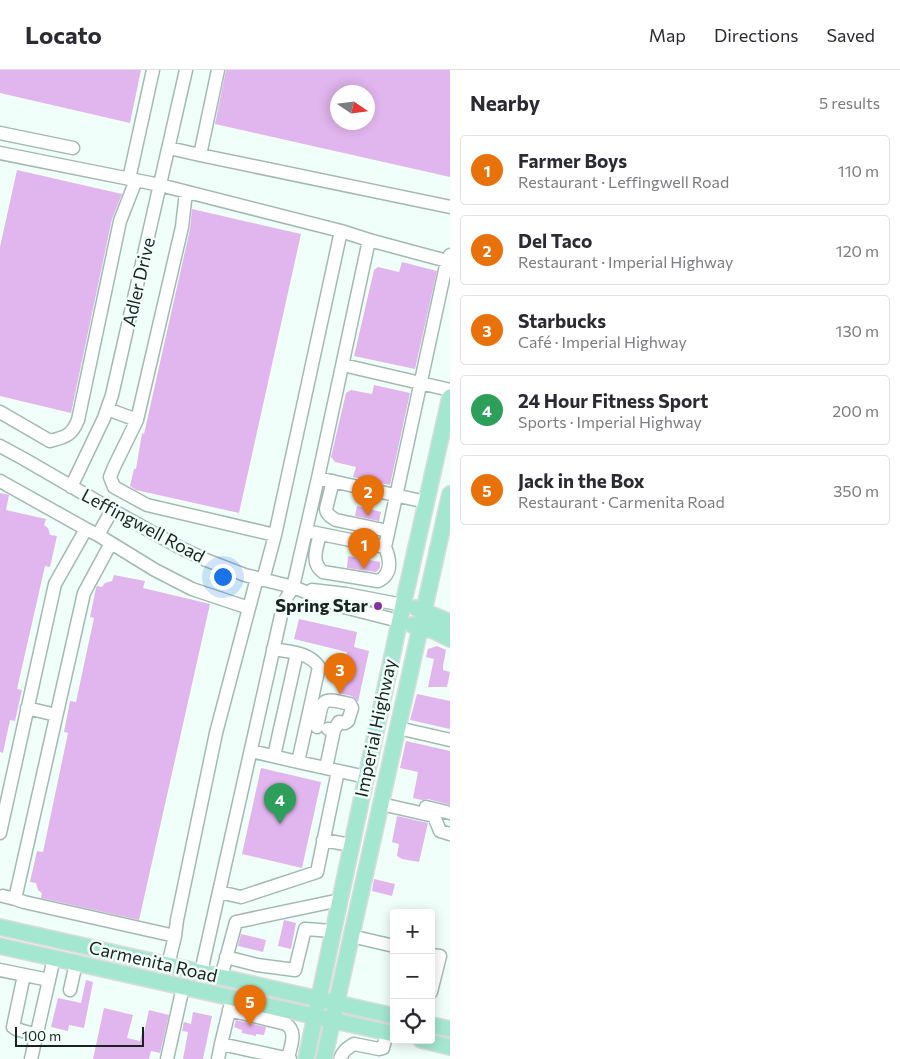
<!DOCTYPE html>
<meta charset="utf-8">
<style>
:root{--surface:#fff;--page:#f7f7f7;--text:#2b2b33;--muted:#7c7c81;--line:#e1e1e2;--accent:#0b8043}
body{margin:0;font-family:Commissioner,sans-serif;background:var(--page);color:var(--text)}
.controls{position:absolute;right:15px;bottom:15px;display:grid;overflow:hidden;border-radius:5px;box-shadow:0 2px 12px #0003}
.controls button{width:45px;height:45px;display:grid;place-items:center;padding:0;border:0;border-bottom:1px solid var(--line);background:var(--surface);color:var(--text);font:25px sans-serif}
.compass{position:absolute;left:330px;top:15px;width:45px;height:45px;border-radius:50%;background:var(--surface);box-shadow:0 2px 12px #0003;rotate:103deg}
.scale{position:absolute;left:15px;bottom:12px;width:129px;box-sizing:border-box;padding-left:5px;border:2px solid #1a231f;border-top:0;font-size:14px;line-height:18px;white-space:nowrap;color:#1a231f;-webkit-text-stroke:4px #f0fff9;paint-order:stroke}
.you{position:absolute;left:222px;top:506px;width:18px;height:18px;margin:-12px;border:4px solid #fff;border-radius:50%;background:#1a73e8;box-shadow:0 0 0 8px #1a73e833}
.badge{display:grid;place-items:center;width:32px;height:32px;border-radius:50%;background:var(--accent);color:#fff;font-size:16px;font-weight:700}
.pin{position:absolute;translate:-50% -41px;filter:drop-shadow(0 1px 2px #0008)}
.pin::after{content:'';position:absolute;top:26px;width:18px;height:15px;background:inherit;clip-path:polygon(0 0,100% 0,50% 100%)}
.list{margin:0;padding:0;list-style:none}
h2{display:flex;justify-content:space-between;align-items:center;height:65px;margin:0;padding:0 20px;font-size:21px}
h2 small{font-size:16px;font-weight:400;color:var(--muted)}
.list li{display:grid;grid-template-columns:32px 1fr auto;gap:15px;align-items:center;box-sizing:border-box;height:70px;margin:0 10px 10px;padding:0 10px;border:1px solid var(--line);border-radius:5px}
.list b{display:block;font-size:19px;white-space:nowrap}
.list p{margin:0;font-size:16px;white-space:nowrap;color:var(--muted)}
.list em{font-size:16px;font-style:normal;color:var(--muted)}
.icon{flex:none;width:28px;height:28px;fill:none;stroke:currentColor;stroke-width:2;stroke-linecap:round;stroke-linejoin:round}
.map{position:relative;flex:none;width:450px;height:989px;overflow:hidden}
header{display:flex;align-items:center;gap:30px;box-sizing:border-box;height:70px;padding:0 25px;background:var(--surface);border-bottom:1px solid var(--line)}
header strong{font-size:24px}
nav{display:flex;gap:28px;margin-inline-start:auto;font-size:18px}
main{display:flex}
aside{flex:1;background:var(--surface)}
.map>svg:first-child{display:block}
.building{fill:#e1b5ee;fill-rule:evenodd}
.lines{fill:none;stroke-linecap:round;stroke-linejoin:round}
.minor-casing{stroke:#a3bab1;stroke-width:15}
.major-casing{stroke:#dadcdb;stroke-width:18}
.minor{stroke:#fff;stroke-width:12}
.major{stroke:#a4e7d1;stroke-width:15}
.poi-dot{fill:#87319f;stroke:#f0fff9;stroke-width:2}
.labels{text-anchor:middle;stroke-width:5;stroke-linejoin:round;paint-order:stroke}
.street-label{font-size:18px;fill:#1a231f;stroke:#f0fff9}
.poi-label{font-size:18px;font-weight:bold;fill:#1a231f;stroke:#f0fff9;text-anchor:end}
</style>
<header>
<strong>Locato</strong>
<nav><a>Map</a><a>Directions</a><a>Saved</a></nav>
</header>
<main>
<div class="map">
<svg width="450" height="989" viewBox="0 0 450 989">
<rect width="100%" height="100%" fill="#f0fff9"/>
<path class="building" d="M0 0H141L130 53 0 23Z
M226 0H450V107L215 54ZM338 22H368V52H338Z
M17 100 122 124 112 149 71 343 0 326V177Z
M192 139 301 164 239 443 136 420 130 416 134 399H136L142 363 144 364 190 159Z
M402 192 437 201 415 299 354 286 374 200 378 197 399 202Z
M374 315 410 323 390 415 353 407 356 397 335 392 331 387 346 323 351 320 372 324Z
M0 423 9 425 6 440 46 449 44 455 48 458 50 465 57 466 50 497 45 496 17 619 22 620 15 651 10 650 3 683 0 682Z
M357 436 381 442 379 451 355 446Z
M348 486 380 492V498L376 502 347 498Z
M114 505 145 511 143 518 210 534 139 850 41 828 42 823 38 820 36 813 30 812 37 781 43 782 68 663 64 662 70 631 76 632 94 548 90 547 96 518 97 516 102 517 105 513 112 511Z
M299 549 357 562 354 577 369 581 358 632 352 626 338 623 347 582 294 569Z
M437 576 446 580 443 596V600L450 602 447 617H428L434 589 426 587 428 579Z
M417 624 450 631V659L410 650Z
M406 671 450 681V735L428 729 422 730 413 728 418 702 400 698Z
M261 698 321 712 302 798 242 784Z
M397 746 428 753 419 792 402 789 397 786 399 774 392 772Z
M374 809 395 814 392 826 372 821Z
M284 850 296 853 291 879 278 876Z
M241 864 266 870 263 882 238 876Z
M86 910 93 912 84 958 69 955 68 961 51 957 58 928 81 933Z
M104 938 133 945 127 968 140 971 142 963H144L149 940 169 945 160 983 151 981 149 989H93Z
M193 942 212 946 203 989H183L188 962 182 961 184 952 191 954Z
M236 950 266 957 264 965 256 964V966L242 963V960L234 957Z"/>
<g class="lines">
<g class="minor-casing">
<path id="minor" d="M0 63 73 78
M169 78 200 85 218 0
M0 83 160 115 341 161 369 170 318 408
M200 85 450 137
M129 109 153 0
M369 170 447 191
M343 295 450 320
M107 339 137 350 114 397 110 407 114 417 147 435 275 465 263 510
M0 342 50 371C66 367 72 365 78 350L120 151 136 110
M137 350 182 157 186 122
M0 376 24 389 112 440 179 477 206 490 245 505 293 517 344 537 399 551
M0 411 86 459
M333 411 326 439C327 445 331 447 336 450L388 461
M71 417 104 348 112 325 186 0
M306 461 385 477 447 191 450 185
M320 464C317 477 310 493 323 502L378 511C393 504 390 489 385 477
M275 465 341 161
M111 473 155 500 192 519 249 538 257 508
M312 520 346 524 403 535
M273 579C290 582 309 582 319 597L298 692 366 707
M27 638 56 645
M317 657C323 628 320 627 350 634L352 638 348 651 345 653 339 652 334 660
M398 658 450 670
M251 681 298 692
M274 686 297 583
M326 698 334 660 328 659
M381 734 434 746 440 761 450 764
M426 737 450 743
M0 763 55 514 86 459 98 465 112 440
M323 770 351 775
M219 822 241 827 317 802 338 701
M3 826 15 829 84 523 111 473 98 465
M15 829 24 832 175 866 168 895
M175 866 177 850 216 663 249 538
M351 866 394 876
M431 885 440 886 431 922
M226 887 257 895 295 900 305 859 333 861
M0 900 49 910
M201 902 284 532 293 517 318 408 426 432
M24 905 13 957 16 959 37 965
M221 907 236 852 340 830
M70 920 76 893
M229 940 286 954C298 962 290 977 288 989
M221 974 231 933
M31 989 54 888
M167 989 183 917
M218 989 221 974 290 989
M340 989C343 981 347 978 354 974L379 979 383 978 387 963"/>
</g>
<g class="major-casing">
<path id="major" d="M416 538 450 552
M412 555 434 561 450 569
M0 857 394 946
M0 876 394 964
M431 955 450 959
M421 970 450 977
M306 989 403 535 450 327
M324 989 450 424"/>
</g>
<use href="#minor" class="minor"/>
<use href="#major" class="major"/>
</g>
<circle class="poi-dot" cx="378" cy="536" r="5"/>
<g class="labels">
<g class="street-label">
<text transform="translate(139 212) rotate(-77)" y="6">Adler Drive</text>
<text transform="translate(143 456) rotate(28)" y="6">Leffingwell Road</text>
<text transform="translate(376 658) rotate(-78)" y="6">Imperial Highway</text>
<text transform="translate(153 892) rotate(13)" y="6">Carmenita Road</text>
</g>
<g class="poi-label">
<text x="368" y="542">Spring Star</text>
</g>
</g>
</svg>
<div class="controls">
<button>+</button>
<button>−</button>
<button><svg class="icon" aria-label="locate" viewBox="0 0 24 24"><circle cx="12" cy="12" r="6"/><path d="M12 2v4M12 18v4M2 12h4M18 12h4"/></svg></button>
</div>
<svg class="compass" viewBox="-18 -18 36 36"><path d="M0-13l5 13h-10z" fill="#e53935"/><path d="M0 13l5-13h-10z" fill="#7c7c81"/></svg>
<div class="scale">100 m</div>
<div class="you"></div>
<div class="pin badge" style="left:364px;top:499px;background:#e8710a">1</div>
<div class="pin badge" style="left:368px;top:446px;background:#e8710a">2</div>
<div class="pin badge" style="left:340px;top:624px;background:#e8710a">3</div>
<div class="pin badge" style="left:280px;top:754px;background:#2e9e5b">4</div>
<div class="pin badge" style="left:250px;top:956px;background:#e8710a">5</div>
</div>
<aside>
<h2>Nearby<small>5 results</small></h2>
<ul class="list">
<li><span class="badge" style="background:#e8710a">1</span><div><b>Farmer Boys</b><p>Restaurant · Leffingwell Road</p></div><em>110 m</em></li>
<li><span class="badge" style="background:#e8710a">2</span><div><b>Del Taco</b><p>Restaurant · Imperial Highway</p></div><em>120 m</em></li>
<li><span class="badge" style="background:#e8710a">3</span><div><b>Starbucks</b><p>Café · Imperial Highway</p></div><em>130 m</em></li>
<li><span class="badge" style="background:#2e9e5b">4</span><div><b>24 Hour Fitness Sport</b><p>Sports · Imperial Highway</p></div><em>200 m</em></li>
<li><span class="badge" style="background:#e8710a">5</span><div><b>Jack in the Box</b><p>Restaurant · Carmenita Road</p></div><em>350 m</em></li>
</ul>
</aside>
</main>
